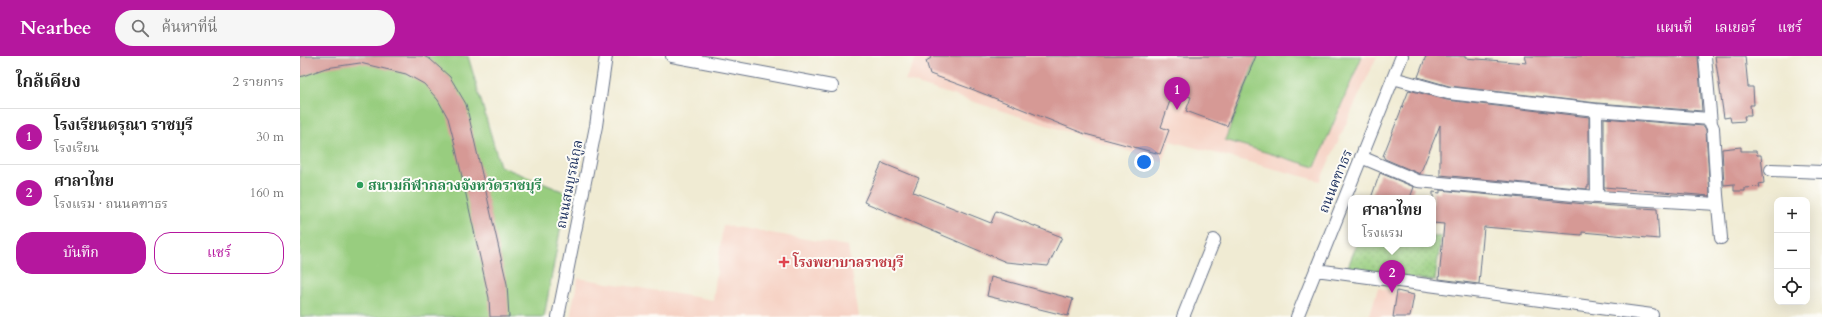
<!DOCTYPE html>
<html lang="th">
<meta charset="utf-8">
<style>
:root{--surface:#fff;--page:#f6f6f6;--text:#222;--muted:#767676;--line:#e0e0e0;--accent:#b5179e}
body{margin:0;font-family:Cardo,"Noto Serif Thai",serif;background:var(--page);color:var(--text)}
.controls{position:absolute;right:12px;bottom:12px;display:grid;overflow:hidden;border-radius:8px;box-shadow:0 4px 16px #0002}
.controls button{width:36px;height:36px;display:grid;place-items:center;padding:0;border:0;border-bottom:1px solid var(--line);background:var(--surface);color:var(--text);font:20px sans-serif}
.you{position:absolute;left:844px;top:106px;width:14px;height:14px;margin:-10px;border:3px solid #fff;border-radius:50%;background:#1a73e8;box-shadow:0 0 0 6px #1a73e833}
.badge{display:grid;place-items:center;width:26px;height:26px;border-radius:50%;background:var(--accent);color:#fff;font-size:13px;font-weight:700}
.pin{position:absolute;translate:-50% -33px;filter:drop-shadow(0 1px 2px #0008)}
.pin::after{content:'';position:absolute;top:21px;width:14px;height:12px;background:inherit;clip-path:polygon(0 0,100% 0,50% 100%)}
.popup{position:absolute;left:1048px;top:139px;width:88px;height:52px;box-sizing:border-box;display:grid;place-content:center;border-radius:8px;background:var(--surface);filter:drop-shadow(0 1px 3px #0005);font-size:13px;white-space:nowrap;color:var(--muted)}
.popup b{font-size:15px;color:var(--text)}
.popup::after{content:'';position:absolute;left:50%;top:100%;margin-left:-8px;border:8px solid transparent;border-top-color:var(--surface)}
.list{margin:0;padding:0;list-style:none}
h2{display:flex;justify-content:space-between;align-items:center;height:52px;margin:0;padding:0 16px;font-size:17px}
h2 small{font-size:13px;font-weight:400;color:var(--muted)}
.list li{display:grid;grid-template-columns:26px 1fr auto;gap:12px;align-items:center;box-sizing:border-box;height:56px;padding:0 16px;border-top:1px solid var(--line)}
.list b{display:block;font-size:15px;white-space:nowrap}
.list p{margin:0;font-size:13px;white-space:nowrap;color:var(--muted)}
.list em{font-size:13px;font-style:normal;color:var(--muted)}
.actions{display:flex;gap:8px;padding:12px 16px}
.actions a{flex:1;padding:9px 0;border:1px solid var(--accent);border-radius:16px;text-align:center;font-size:14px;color:var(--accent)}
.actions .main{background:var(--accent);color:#fff}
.icon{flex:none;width:22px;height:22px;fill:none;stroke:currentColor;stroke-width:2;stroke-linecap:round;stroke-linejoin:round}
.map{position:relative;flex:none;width:1522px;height:261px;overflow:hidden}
header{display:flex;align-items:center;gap:24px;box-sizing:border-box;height:56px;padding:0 20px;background:var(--accent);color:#fff}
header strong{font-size:19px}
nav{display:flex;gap:22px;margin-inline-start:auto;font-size:14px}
.search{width:280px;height:36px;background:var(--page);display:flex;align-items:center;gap:10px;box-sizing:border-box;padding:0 14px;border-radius:22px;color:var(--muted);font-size:15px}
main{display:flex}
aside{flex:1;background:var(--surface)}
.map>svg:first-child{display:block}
.built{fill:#f6d2c4}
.grass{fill:url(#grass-dots);stroke:#5a7e6e}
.garden{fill:#98cd7f;stroke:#5a7e6e}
.building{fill:#d69995}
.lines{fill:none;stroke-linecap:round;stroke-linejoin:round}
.minor-casing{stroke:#667187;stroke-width:14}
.minor{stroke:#fff;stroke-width:12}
.leisure-dot{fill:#2e9e5b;stroke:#fdfcf7;stroke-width:1.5}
.health-dot{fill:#e0444e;stroke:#fdfcf7;stroke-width:1.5}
.labels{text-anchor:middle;stroke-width:4;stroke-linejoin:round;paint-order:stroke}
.street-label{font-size:14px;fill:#1b2f5e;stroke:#fdfcf7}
.leisure-label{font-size:14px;font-weight:bold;fill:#27864d;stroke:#fdfcf7;text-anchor:start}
.health-label{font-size:14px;font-weight:bold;fill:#be3a42;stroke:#fdfcf7;text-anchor:start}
</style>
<header>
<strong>Nearbee</strong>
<div class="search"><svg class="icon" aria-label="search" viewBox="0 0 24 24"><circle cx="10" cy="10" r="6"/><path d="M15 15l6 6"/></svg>ค้นหาที่นี่</div>
<nav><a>แผนที่</a><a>เลเยอร์</a><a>แชร์</a></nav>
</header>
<main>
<aside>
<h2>ใกล้เคียง<small>2 รายการ</small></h2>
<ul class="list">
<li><span class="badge">1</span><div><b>โรงเรียนดรุณา ราชบุรี</b><p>โรงเรียน</p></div><em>30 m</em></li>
<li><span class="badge">2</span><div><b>ศาลาไทย</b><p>โรงแรม · ถนนคฑาธร</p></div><em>160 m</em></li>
</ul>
<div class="actions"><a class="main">บันทึก</a><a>แชร์</a></div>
</aside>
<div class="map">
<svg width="1522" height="261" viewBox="0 0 1522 261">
<defs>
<pattern id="grass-dots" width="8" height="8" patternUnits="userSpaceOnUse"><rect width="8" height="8" fill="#98cd7f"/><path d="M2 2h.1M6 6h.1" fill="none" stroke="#82b070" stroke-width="1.8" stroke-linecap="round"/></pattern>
</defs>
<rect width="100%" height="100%" fill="#fdfcf7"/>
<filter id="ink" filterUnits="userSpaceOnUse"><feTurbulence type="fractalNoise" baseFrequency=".025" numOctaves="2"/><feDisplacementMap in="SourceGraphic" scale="8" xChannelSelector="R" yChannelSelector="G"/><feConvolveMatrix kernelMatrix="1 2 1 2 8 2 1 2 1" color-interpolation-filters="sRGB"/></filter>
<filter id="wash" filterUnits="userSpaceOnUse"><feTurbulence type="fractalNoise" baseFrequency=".012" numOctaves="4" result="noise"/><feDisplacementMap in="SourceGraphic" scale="16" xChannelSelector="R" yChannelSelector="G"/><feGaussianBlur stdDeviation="0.9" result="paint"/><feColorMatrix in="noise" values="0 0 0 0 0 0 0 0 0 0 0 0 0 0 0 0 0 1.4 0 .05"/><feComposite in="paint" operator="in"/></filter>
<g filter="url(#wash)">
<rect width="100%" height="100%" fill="#f0ebd3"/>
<path class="built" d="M617 0H1077L1020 125 870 85 863 106 605 24Z
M423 169 548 190 559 261H270L278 222 413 244Z
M1078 232 1114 239 1111 261H1069Z"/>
<path class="grass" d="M1133 180 1141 181 1135 225 1047 213 1057 188H1133Z"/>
<path class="garden" d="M0 0H168L200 110 267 137 244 261H0Z
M957 0H1062L1015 111 925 84Z"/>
<g id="blocks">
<path class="building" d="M0 0H123L130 3 150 21 166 48 207 228 209 261H190L189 242 154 85 148 62 138 44 124 28 106 18 60 7 26 12 0 21Z
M630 0H956L927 70 886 55 891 41 873 36 861 71 869 74 860 98 785 78 674 34 630 18 626 5 631 2Z
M1126 0H1165V2L1227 7 1225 0H1398L1402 55 1297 47 1149 30 1118 21Z
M1415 0H1445L1448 31H1453L1454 49H1450L1451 60H1444L1445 65 1431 66 1430 61 1424 62Z
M1109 34 1147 44 1289 61V130H1287V133L1140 119V69L1120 118 1085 103 1083 100Z
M1304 62 1404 70 1406 74 1410 140 1304 131Z
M1441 91V95H1456L1457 99H1461L1464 127 1459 128 1460 131 1445 132V135H1434V128L1424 129 1422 93Z
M582 107 619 122 613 136 691 167 696 155 762 181 748 210 706 206 564 146Z
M1080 117 1114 131 1110 142H1071Z
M1140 134 1285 148 1357 153 1359 183 1282 176V179L1184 171 1179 228 1139 223 1144 168 1133 167V136L1140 137Z
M691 221 773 243 768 260 687 240Z
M1097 235 1114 239 1110 261H1093Z"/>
</g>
</g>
<g filter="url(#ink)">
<use href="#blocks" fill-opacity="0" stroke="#667187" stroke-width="1"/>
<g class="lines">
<g class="minor-casing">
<path id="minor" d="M372 0 532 30
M1405 0 1411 68
M1093 22 1148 37 1296 54 1409 63 1413 72 1417 139 1421 182
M1296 54 1297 141
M1061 101 1118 125 1297 141 1417 148
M1471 114 1522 116
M1016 214 1352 259
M258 261 296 70 306 0
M883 261 914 184
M997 261 1102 0"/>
</g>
<use href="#minor" class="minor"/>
</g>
</g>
<circle class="leisure-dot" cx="60" cy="129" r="4"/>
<path class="health-dot" d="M482 200h4v4h4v4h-4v4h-4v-4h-4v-4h4z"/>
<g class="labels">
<g class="street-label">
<text transform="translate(1035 125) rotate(-68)" y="5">ถนนคฑาธร</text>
<text transform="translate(269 128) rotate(-79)" y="5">ถนนสมบูรณ์กูล</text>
</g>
<g class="leisure-label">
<text x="68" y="134">สนามกีฬากลางจังหวัดราชบุรี</text>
</g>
<g class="health-label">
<text x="493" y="211">โรงพยาบาลราชบุรี</text>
</g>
</g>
</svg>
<div class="controls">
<button>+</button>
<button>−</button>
<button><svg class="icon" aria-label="locate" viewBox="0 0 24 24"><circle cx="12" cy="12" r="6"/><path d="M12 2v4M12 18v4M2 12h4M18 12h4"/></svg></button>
</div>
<div class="you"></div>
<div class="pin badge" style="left:877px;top:54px">1</div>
<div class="pin badge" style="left:1092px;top:237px">2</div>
<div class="popup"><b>ศาลาไทย</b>โรงแรม</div>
</div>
</main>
